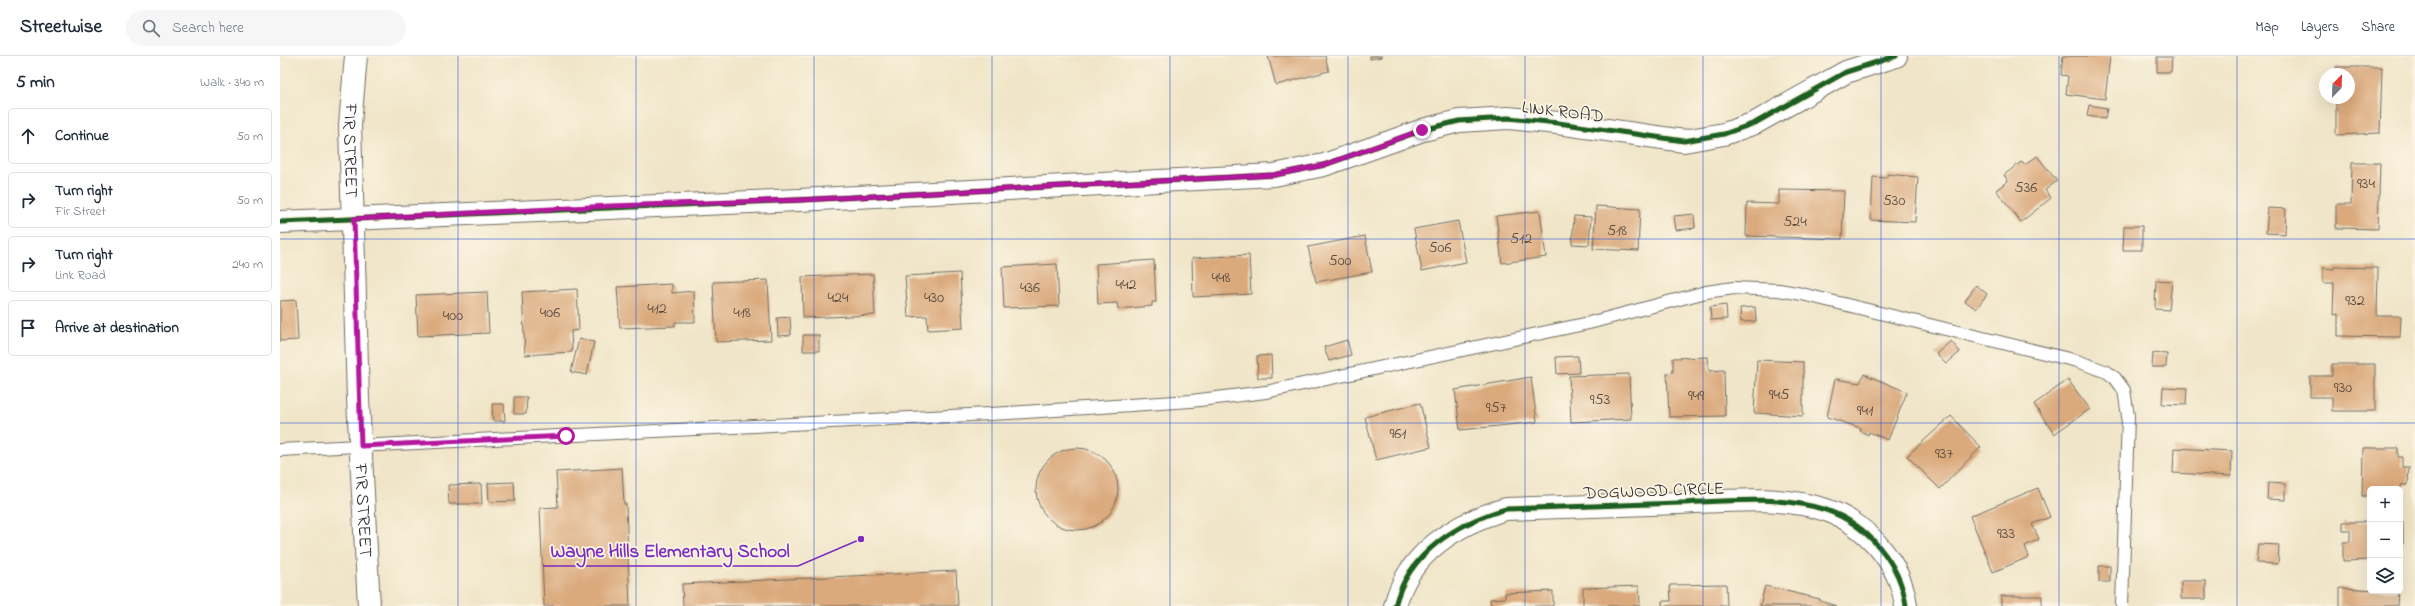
<!DOCTYPE html>
<meta charset="utf-8">
<style>
:root{--surface:#fff;--page:#f6f6f7;--text:#1f2937;--muted:#747a83;--line:#e0e1e3}
body{margin:0;font-family:"Indie Flower",sans-serif;background:var(--page);color:var(--text)}
.controls{position:absolute;right:12px;bottom:12px;display:grid;overflow:hidden;border-radius:6px;box-shadow:0 4px 16px #0002}
.controls button{width:36px;height:36px;display:grid;place-items:center;padding:0;border:0;border-bottom:1px solid var(--line);background:var(--surface);color:var(--text);font:20px sans-serif}
.compass{position:absolute;left:2039px;top:12px;width:36px;height:36px;border-radius:50%;background:var(--surface);box-shadow:0 4px 16px #0002;rotate:23deg}
.stop{position:absolute;width:12px;height:12px;margin:-9px;border:3px solid #b5179e;border-radius:50%;background:#fff}
.stop.end{background:#b5179e;border-color:#fff;box-shadow:0 1px 4px #0008}
.list{margin:0;padding:0;list-style:none}
h2{display:flex;justify-content:space-between;align-items:center;height:52px;margin:0;padding:0 16px;font-size:17px}
h2 small{font-size:13px;font-weight:400;color:var(--muted)}
.list li{display:grid;grid-template-columns:26px 1fr auto;gap:12px;align-items:center;box-sizing:border-box;height:56px;margin:0 8px 8px;padding:0 8px;border:1px solid var(--line);border-radius:6px}
.list b{display:block;font-size:15px;white-space:nowrap}
.list p{margin:0;font-size:13px;white-space:nowrap;color:var(--muted)}
.list em{font-size:13px;font-style:normal;color:var(--muted)}
.icon{flex:none;width:22px;height:22px;fill:none;stroke:currentColor;stroke-width:2;stroke-linecap:round;stroke-linejoin:round}
.map{position:relative;flex:none;width:2135px;height:550px;overflow:hidden}
header{display:flex;align-items:center;gap:24px;box-sizing:border-box;height:56px;padding:0 20px;background:var(--surface);border-bottom:1px solid var(--line)}
header strong{font-size:19px}
nav{display:flex;gap:22px;margin-inline-start:auto;font-size:14px}
.search{width:280px;height:36px;background:var(--page);display:flex;align-items:center;gap:10px;box-sizing:border-box;padding:0 14px;border-radius:22px;color:var(--muted);font-size:15px}
main{display:flex}
aside{flex:1;background:var(--surface)}
.map>svg:first-child{display:block}
.building{fill:#daa97c}
.lines{fill:none;stroke-linecap:round;stroke-linejoin:round}
.lane-casing{stroke:#706c62;stroke-width:14}
.street-casing{stroke:#706c62;stroke-width:24}
.lane{stroke:#fff;stroke-width:12}
.street{stroke:#fff;stroke-width:22}
.cycleway-casing{stroke:#fcf5e5;stroke-width:8}
.cycleway{stroke:#1b5e20;stroke-width:5}
.route{stroke:#b5179e;stroke-width:5}
.grid{fill:none;stroke:#1d4ed8;stroke-width:1;stroke-opacity:0.55}
.labels{text-anchor:middle;stroke-width:3.5;stroke-linejoin:round;paint-order:stroke}
.number-label{font-size:16px;fill:#574a3f}
.street-label{font-size:18px;fill:#2b2b2b;stroke:#fcf5e5}
.leader{fill:none;stroke:#7b2cbf;stroke-width:1.5}
.callout-dot{fill:#7b2cbf;stroke:#fcf5e5;stroke-width:1.5}
.callout-label{font-size:19px;text-anchor:middle;font-weight:bold;fill:#7b2cbf;stroke:#fcf5e5;stroke-width:3.5;stroke-linejoin:round;paint-order:stroke}
</style>
<header>
<strong>Streetwise</strong>
<div class="search"><svg class="icon" aria-label="search" viewBox="0 0 24 24"><circle cx="10" cy="10" r="6"/><path d="M15 15l6 6"/></svg>Search here</div>
<nav><a>Map</a><a>Layers</a><a>Share</a></nav>
</header>
<main>
<aside>
<h2>5 min<small>Walk · 340 m</small></h2>
<ul class="list">
<li><svg class="icon" aria-label="ahead" viewBox="0 0 24 24"><path d="M12 20V5M6 11l6-6 6 6"/></svg><div><b>Continue</b></div><em>50 m</em></li>
<li><svg class="icon" aria-label="right" viewBox="0 0 24 24"><path d="M7 20v-9h11M14 6l5 5-5 5"/></svg><div><b>Turn right</b><p>Fir Street</p></div><em>50 m</em></li>
<li><svg class="icon" aria-label="right" viewBox="0 0 24 24"><path d="M7 20v-9h11M14 6l5 5-5 5"/></svg><div><b>Turn right</b><p>Link Road</p></div><em>240 m</em></li>
<li><svg class="icon" aria-label="arrive" viewBox="0 0 24 24"><path d="M6 21V4h12l-3 4 3 4H6"/></svg><div><b>Arrive at destination</b></div></li>
</ul>
</aside>
<div class="map">
<svg width="2135" height="550" viewBox="0 0 2135 550">
<rect width="100%" height="100%" fill="#fcf5e5"/>
<filter id="ink" filterUnits="userSpaceOnUse"><feTurbulence type="fractalNoise" baseFrequency=".025" numOctaves="2"/><feDisplacementMap in="SourceGraphic" scale="8" xChannelSelector="R" yChannelSelector="G"/><feConvolveMatrix kernelMatrix="1 2 1 2 8 2 1 2 1" color-interpolation-filters="sRGB"/></filter>
<filter id="wash" filterUnits="userSpaceOnUse"><feTurbulence type="fractalNoise" baseFrequency=".012" numOctaves="4" result="noise"/><feDisplacementMap in="SourceGraphic" scale="16" xChannelSelector="R" yChannelSelector="G"/><feGaussianBlur stdDeviation="0.9" result="paint"/><feColorMatrix in="noise" values="0 0 0 0 0 0 0 0 0 0 0 0 0 0 0 0 0 1.4 0 .05"/><feComposite in="paint" operator="in"/></filter>
<g filter="url(#wash)">
<rect width="100%" height="100%" fill="#f0e5c8"/>
<g id="blocks">
<path class="building" d="M988 0H1045L1049 15 996 29Z
M1090 0H1102V1L1090 3Z
M1783 0H1830L1825 43 1786 38 1788 20 1781 19Z
M1877 1H1892L1891 16H1877Z
M2056 11H2102L2100 77 2056 79V42H2069V18H2056Z
M1809 49 1827 52 1825 63 1807 60Z
M1757 100 1777 125 1765 134 1771 142 1741 166 1716 134 1728 125 1724 119 1741 106 1745 109Z
M2072 107H2100L2098 173 2056 172V148H2071Z
M1607 118 1638 121 1635 166 1591 164 1593 121 1607 122Z
M1499 134 1564 135 1562 183 1466 180 1467 147 1499 148Z
M1316 150 1360 153 1358 195 1313 193Z
M1988 152 2006 153 2005 178 1986 177Z
M1260 155 1266 201 1222 207 1216 160Z
M1414 158 1415 172 1396 174 1394 160Z
M1294 160 1311 161 1309 189 1292 188Z
M1178 165 1186 206 1142 215 1134 173Z
M1844 170H1862V194H1843Z
M1085 180 1092 216 1036 226 1028 191Z
M969 199 971 238 913 241 912 202Z
M874 204 876 246H872V250L838 253 837 247 818 248 816 208Z
M777 208 779 250 724 252 722 211Z
M2054 211 2098 212 2097 260H2121L2120 281 2058 280V258L2053 259 2054 227H2043V212L2054 213Z
M680 217 683 272 648 274 647 260 628 261 625 220Z
M593 218 595 259 523 262 522 221Z
M488 224 491 284 436 286 433 226Z
M1876 224 1892 225 1889 254 1875 253Z
M392 228V237L414 235 415 266H395V270L340 272 337 231Z
M1696 229 1707 238 1696 253 1685 245Z
M297 233 299 274 291 275 292 296 245 299 242 236Z
M207 236 209 277 138 280 136 239Z
M16 244 18 284 0 285V245Z
M1446 249 1447 263 1431 264 1430 251Z
M1475 251 1476 265 1461 266 1460 252Z
M510 261 511 279 498 280 497 262Z
M523 279H539V295H523Z
M299 283 314 286 307 319 291 316Z
M1067 284 1071 299 1049 305 1044 291Z
M1671 285 1680 296 1666 308 1656 298Z
M1873 297 1887 298 1886 311H1872Z
M991 299 992 322H978L977 300Z
M1298 300 1299 317 1277 318 1276 301Z
M1428 301 1429 315 1444 314 1445 360 1389 361 1387 317 1393 316V302Z
M1477 304 1523 306V360L1474 357Z
M2052 308H2095V355H2052V341H2030V320H2052Z
M1349 318 1351 363 1291 366 1289 320Z
M1584 318 1627 336 1608 384 1589 376 1588 379 1580 375 1581 372 1547 361 1555 323 1580 327Z
M1251 321 1257 366 1180 374 1175 334Z
M1788 324 1810 353 1774 378 1754 348Z
M1883 331 1907 332 1906 349 1882 348Z
M234 341H247L246 358H234Z
M1140 347 1151 391 1096 404 1085 361Z
M212 348H224L225 365H213Z
M1671 360 1701 391 1660 433 1627 400Z
M756 433a41 41 0 1 1 82 0a41 41 0 1 1-82 0Z
M1894 392 1952 395 1951 420 1893 417Z
M2083 392H2118V401H2122V411H2129L2128 429H2121V433H2090V440H2082Z
M342 412 344 448H346L350 550H264L260 452 278 451 276 416Z
M234 426 235 445 209 446 208 427Z
M1988 427 2005 428V444L1987 443Z
M201 428 202 448H169L168 429Z
M1758 432 1770 461 1752 468 1759 483 1745 490 1749 501 1713 516 1690 460Z
M2063 466H2090V504L2063 505V486H2070V474H2063Z
M2120 466H2123V488H2120Z
M1978 488 1999 489 1998 508 1976 507Z
M1819 510H1830V526H1819Z
M676 515 678 550H403L402 528Z
M1901 525H1926V543H1901Z
M1446 528 1447 550H1382V545H1391L1390 529Z
M1359 530 1360 550H1303V532Z
M1485 530 1540 543V545L1557 550H1480Z
M2060 532 2118 535 2117 550H2060Z
M1273 535V550H1211L1210 543 1225 542V537Z
M1721 540H1762V550H1721Z"/>
</g>
</g>
<g filter="url(#ink)">
<use href="#blocks" fill-opacity="0" stroke="#706c62" stroke-width="1"/>
<g class="lines">
<g class="lane-casing">
<path id="lane" d="M0 394 729 357 911 345 986 336 1309 267 1426 236 1454 232 1499 234 1522 238 1797 305 1827 316 1835 322 1844 334 1848 360 1842 550"/>
</g>
<g class="street-casing">
<g id="street">
<path id="s1" d="M76 0 70 69 78 343 89 550"/>
<path d="M0 166 519 144 994 119 1044 109 1143 74 1179 65 1228 62 1278 67 1404 85 1444 78 1475 67 1566 16 1616 0"/>
<path d="M1115 550C1128 497 1177 467 1226 453 1284 451 1341 449 1399 447 1447 445 1500 439 1546 454 1587 468 1621 508 1626 550"/>
</g>
</g>
<use href="#lane" class="lane"/>
<use href="#street" class="street"/>
<g class="cycleway-casing">
<path id="cycleway" d="M0 166 519 144 994 119 1044 109 1143 74 1179 65 1228 62 1278 67 1404 85 1444 78 1475 67 1566 16 1616 0
M1115 550C1128 497 1177 467 1226 453 1284 451 1341 449 1399 447 1447 445 1500 439 1546 454 1587 468 1621 508 1626 550"/>
</g>
<use href="#cycleway" class="cycleway"/>
</g>
</g>
<g class="lines" filter="url(#ink)">
<path class="route" d="M286 380 81 390 74 163 330 150 519 144 994 119 1044 109 1142 74"/>
</g>
<path class="grid" d="M178 0V550M356 0V550M534 0V550M712 0V550M890 0V550M1068 0V550M1245 0V550M1423 0V550M1601 0V550M1779 0V550M1957 0V550M0 183H2135M0 367H2135"/>
<g class="labels">
<g class="number-label">
<text x="2086" y="132">934</text>
<text x="1746" y="136">536</text>
<text x="1614" y="149">530</text>
<text x="1515" y="170">524</text>
<text x="1337" y="179">518</text>
<text x="1241" y="187">512</text>
<text x="1160" y="196">506</text>
<text x="1060" y="209">500</text>
<text x="941" y="226">448</text>
<text x="846" y="233">442</text>
<text x="750" y="236">436</text>
<text x="558" y="246">424</text>
<text x="654" y="246">430</text>
<text x="2075" y="249">932</text>
<text x="377" y="257">412</text>
<text x="270" y="261">406</text>
<text x="462" y="261">418</text>
<text x="173" y="264">400</text>
<text x="2063" y="336">930</text>
<text x="1499" y="343">945</text>
<text x="1416" y="344">949</text>
<text x="1320" y="348">953</text>
<text x="1216" y="356">957</text>
<text x="1585" y="359">941</text>
<text x="1118" y="382">961</text>
<text x="1664" y="402">937</text>
<text x="1726" y="482">933</text>
</g>
<g class="street-label">
<text transform="translate(1283 55) rotate(7)" y="6">LINK ROAD</text>
<text dy="6" stroke="none"><textPath href="#s1" startOffset="95">FIR STREET</textPath></text>
<text transform="translate(1374 434) rotate(-2)" y="6">DOGWOOD CIRCLE</text>
<text dy="6" stroke="none"><textPath href="#s1" startOffset="455">FIR STREET</textPath></text>
</g>
</g>
<path class="leader" d="M581 483L518 510H263"/>
<circle class="callout-dot" cx="581" cy="483" r="4"/>
<g class="callout-label">
<text x="390" y="501">Wayne Hills Elementary School</text>
</g>
</svg>
<div class="controls">
<button>+</button>
<button>−</button>
<button><svg class="icon" aria-label="layers" viewBox="0 0 24 24"><path d="M12 4l9 5-9 5-9-5zM3 14l9 5 9-5"/></svg></button>
</div>
<svg class="compass" viewBox="-18 -18 36 36"><path d="M0-13l5 13h-10z" fill="#e53935"/><path d="M0 13l5-13h-10z" fill="#747a83"/></svg>
<div class="stop" style="left:286px;top:380px"></div>
<div class="stop end" style="left:1142px;top:74px"></div>
</div>
</main>
